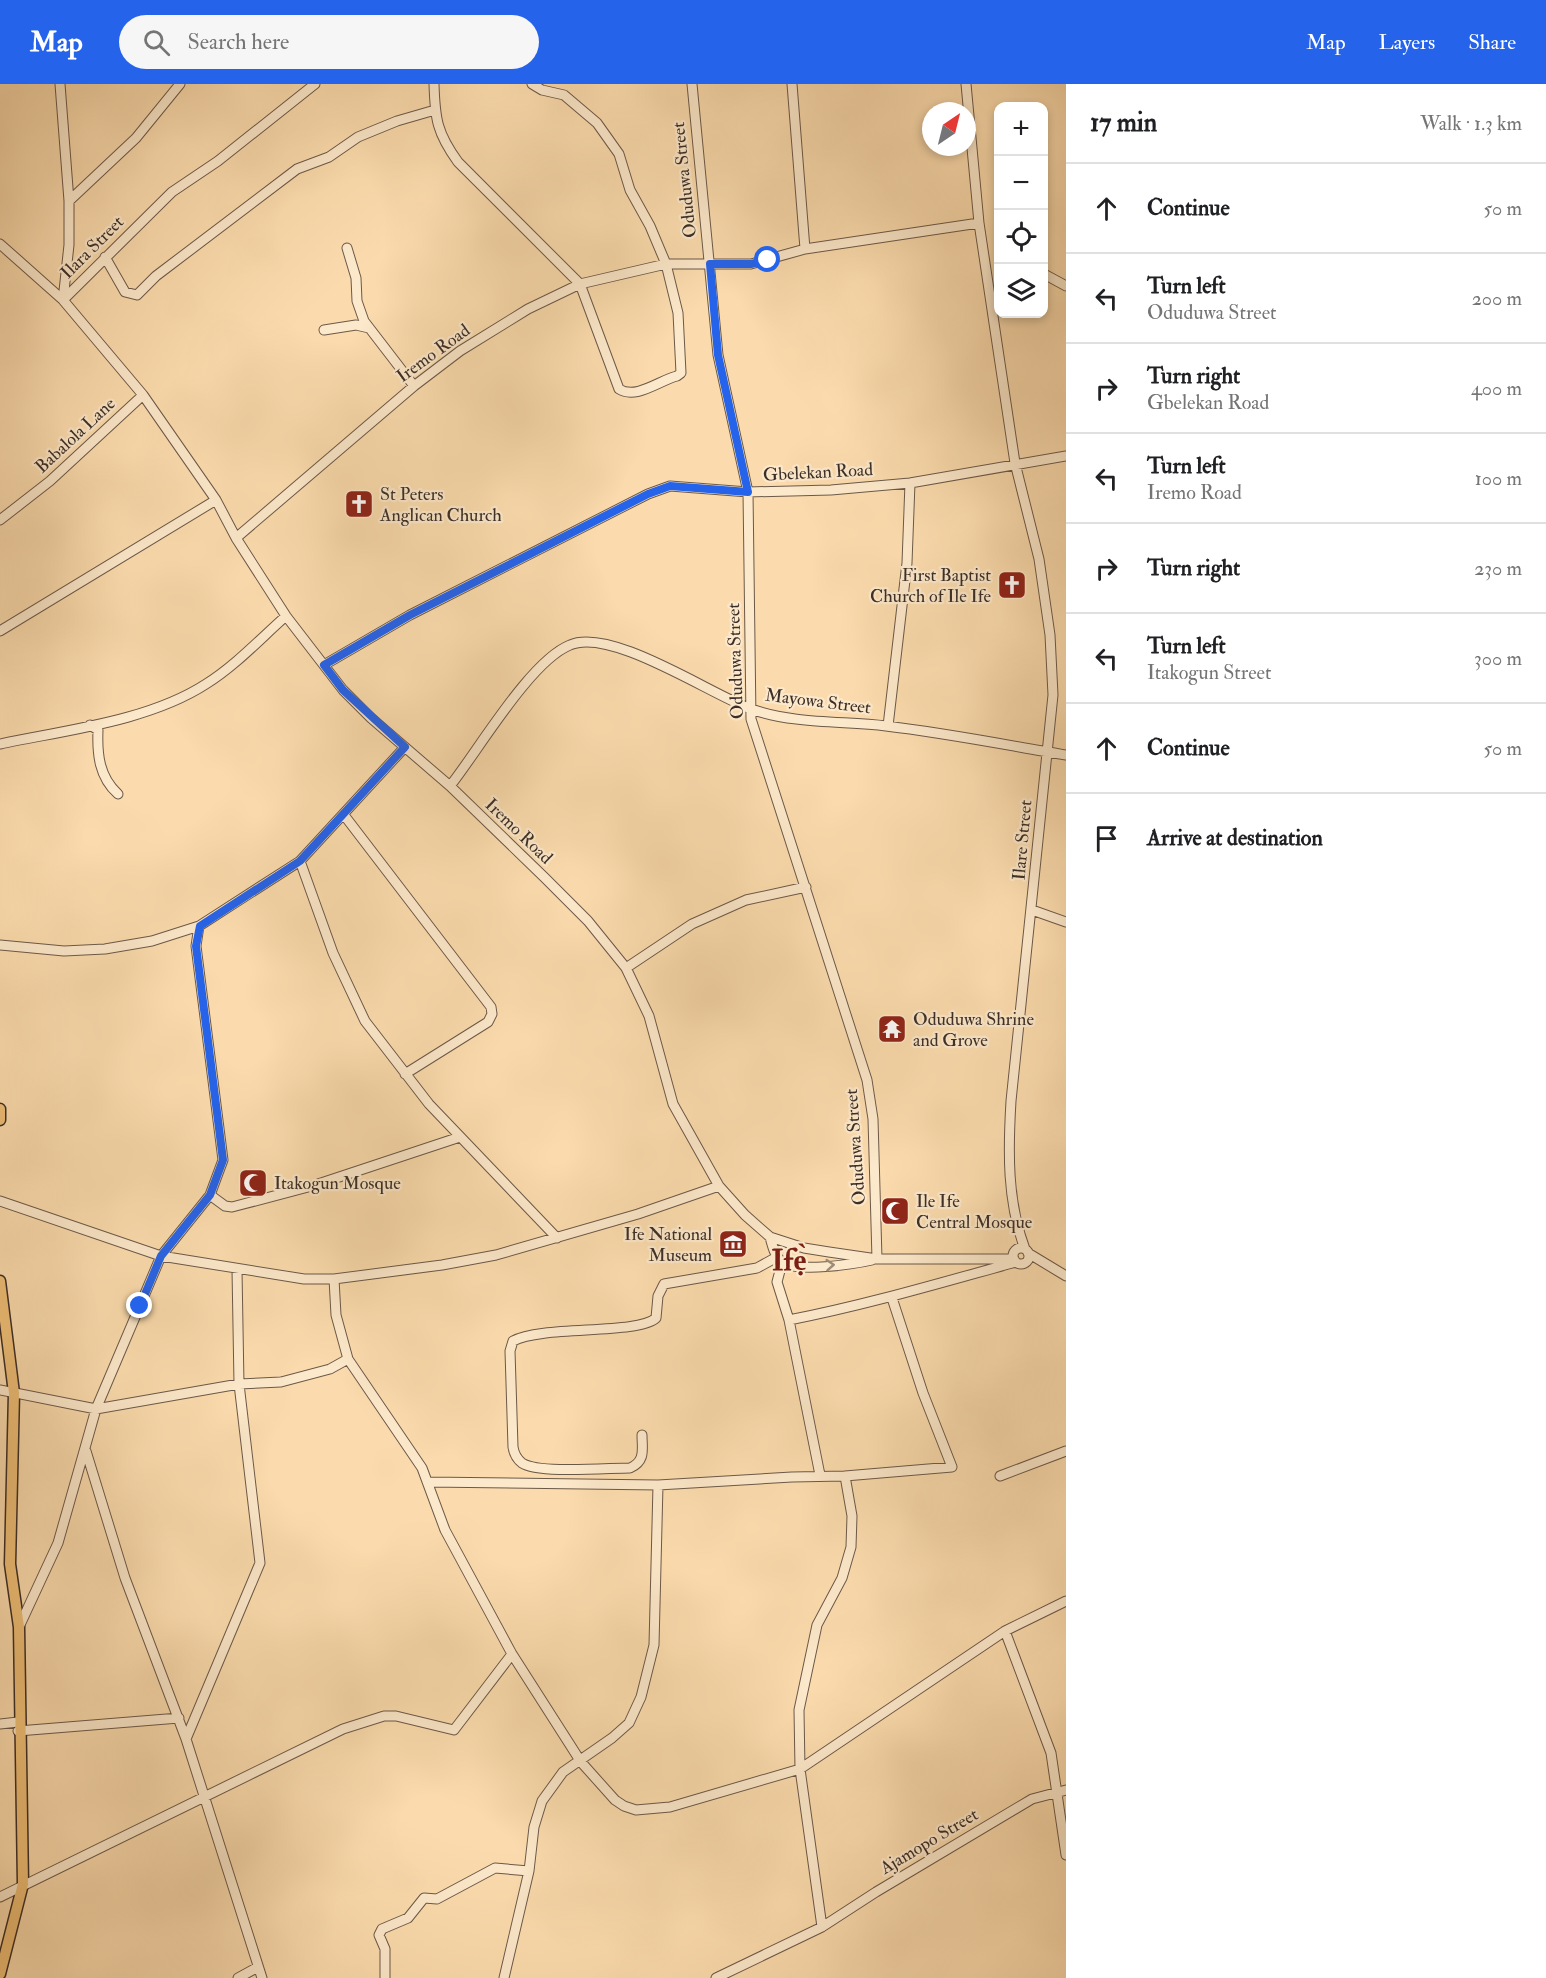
<!DOCTYPE html>
<meta charset="utf-8">
<style>
:root{--surface:#fff;--page:#f6f6f6;--text:#202124;--muted:#757577;--line:#e0e0e0;--accent:#2563eb}
body{margin:0;font-family:"IM FELL Double Pica",serif;background:var(--page);color:var(--text)}
.controls{position:absolute;right:18px;top:18px;display:grid;overflow:hidden;border-radius:12px;box-shadow:0 3px 9px #0003}
.controls button{width:54px;height:54px;display:grid;place-items:center;padding:0;border:0;border-bottom:2px solid var(--line);background:var(--surface);color:var(--text);font:30px sans-serif}
.compass{position:absolute;left:922px;top:18px;width:54px;height:54px;border-radius:50%;background:var(--surface);box-shadow:0 3px 9px #0003;rotate:35deg}
.stop{position:absolute;width:18px;height:18px;margin:-14px;border:4px solid #2563eb;border-radius:50%;background:#fff}
.stop.end{background:#2563eb;border-color:#fff;box-shadow:0 2px 6px #0008}
.list{margin:0;padding:0;list-style:none}
h2{display:flex;justify-content:space-between;align-items:center;height:78px;margin:0;padding:0 24px;font-size:26px}
h2 small{font-size:20px;font-weight:400;color:var(--muted)}
.list li{display:grid;grid-template-columns:39px 1fr auto;gap:18px;align-items:center;box-sizing:border-box;height:90px;padding:0 24px;border-top:2px solid var(--line)}
.list b{display:block;font-size:22px;white-space:nowrap}
.list p{margin:0;font-size:20px;white-space:nowrap;color:var(--muted)}
.list em{font-size:20px;font-style:normal;color:var(--muted)}
.icon{flex:none;width:33px;height:33px;fill:none;stroke:currentColor;stroke-width:2;stroke-linecap:round;stroke-linejoin:round}
.map{position:relative;flex:none;width:1066px;height:1894px;overflow:hidden}
header{display:flex;align-items:center;gap:36px;box-sizing:border-box;height:84px;padding:0 30px;background:var(--accent);color:#fff}
header strong{font-size:28px}
nav{display:flex;gap:33px;margin-inline-start:auto;font-size:21px}
.search{width:420px;height:54px;background:var(--page);display:flex;align-items:center;gap:15px;box-sizing:border-box;padding:0 21px;border-radius:33px;color:var(--muted);font-size:22px}
main{display:flex}
aside{flex:1;background:var(--surface)}
.map>svg:first-child{display:block}
.lines{fill:none;stroke-linecap:round;stroke-linejoin:round}
.minor-casing{stroke:#6b5948;stroke-width:11}
.major-casing{stroke:#3b2e27;stroke-width:13}
.minor{stroke:#fce8ca;stroke-width:9}
.major{stroke:#eebe76;stroke-width:10}
.oneway{stroke:#9c8b78}
.route{stroke:#2563eb;stroke-width:8}
.labels{text-anchor:middle;stroke-width:4.5;stroke-linejoin:round;paint-order:stroke}
.street-label{font-size:18px;fill:#3b2e27;stroke:#fce8ca}
.poi-label{font-size:18px;fill:#3b2e27;stroke:#fce8ca;text-anchor:start}
.town-label{font-size:30px;font-weight:bold;fill:#7a1f14;stroke:#fce8ca}
</style>
<header>
<strong>Map</strong>
<div class="search"><svg class="icon" aria-label="search" viewBox="0 0 24 24"><circle cx="10" cy="10" r="6"/><path d="M15 15l6 6"/></svg>Search here</div>
<nav><a>Map</a><a>Layers</a><a>Share</a></nav>
</header>
<main>
<div class="map">
<svg width="1066" height="1894" viewBox="0 0 1066 1894">
<rect width="100%" height="100%" fill="#fbdbad"/>
<filter id="stains"><feTurbulence type="fractalNoise" baseFrequency=".00333" numOctaves="4"/><feColorMatrix values="0 0 0 0 .2 0 0 0 0 .09 0 0 0 0 .02 0 0 0 .5 -.17"/></filter>
<radialGradient id="worn" r=".72"><stop offset=".6" stop-color="#630" stop-opacity="0"/><stop offset="1" stop-color="#630" stop-opacity=".3"/></radialGradient>
<g class="lines">
<g class="minor-casing">
<path id="minor" d="M60 0 69 117V161L63 216 172 108 218 77 315 0
M434 0C435 35 437 49 458 78L580 200 619 305C636 316 660 296 677 292L681 289 678 229 666 180 650 142 630 106 619 70 597 39 564 11 542 6 532 0
M692 0 718 271 748 408 751 635 867 996 873 1035 877 1175
M792 0 805 165
M966 0 979 139 1015 379 1039 475 1050 551 1053 611 1011 1017C1008 1067 1007 1118 1025 1165
M69 117 136 54 180 0
M0 160 63 216 143 311 216 416 236 454 286 532 343 606 371 634 450 702 544 793 588 837 626 884 649 932 673 1020 719 1102 745 1131 770 1153 804 1164 829 1168 877 1175H1014
M347 164 356 194 357 217 364 237 414 302
M105 173 125 208 137 211 156 192 297 85 329 73 358 53 397 37 435 26
M1044 190 1066 202
M324 246 356 241 369 244
M0 436 50 397 143 311
M236 454 414 302 460 267 528 225 580 200 666 180H751L805 165 979 139
M0 547 216 416
M324 581 410 531 648 410 670 402 748 408 831 406 910 399 1066 372
M90 641 98 646C97 670 99 693 118 710
M888 642 907 479 910 399
M0 660C66 646 149 637 206 600 235 582 260 555 286 532
M450 702C478 667 530 577 570 561 611 543 710 610 751 625 793 640 843 637 886 642 946 649 1006 661 1066 671
M344 731 491 923 492 930 488 938 405 990
M300 777 333 869 365 937 429 1020 557 1154
M1032 826 1066 838
M0 861 64 867 105 865 152 857 199 842 300 777 405 663
M626 884 692 840 746 816 806 803
M210 1111 225 1122 232 1123 312 1102 460 1053
M0 1117 161 1172 304 1195H334L442 1181 496 1171 638 1130 719 1102
M770 1153C772 1161 775 1173 782 1178 797 1189 854 1180 872 1176
M1013 1172a8 8 0 1 1 16 0a8 8 0 1 1-16 0Z
M1028 1169 1066 1192
M782 1179 777 1198 789 1236
M334 1195 336 1231 348 1275 422 1384 445 1446 512 1570 581 1678 615 1716 624 1722 636 1726 670 1723 800 1685 1005 1547 1066 1517
M0 1306 96 1325 239 1300 281 1298 330 1285 348 1275
M642 1351C642 1365 646 1377 630 1384 608 1384 538 1390 522 1379 517 1375 514 1370 513 1363L510 1267 513 1257C542 1241 638 1251 656 1234L658 1212 664 1200 757 1184 777 1173
M86 1367 125 1494 186 1655 262 1894
M820 1391 789 1236C866 1221 940 1199 1016 1178
M1000 1392 1066 1367
M428 1398 658 1401 792 1393 845 1392 952 1383 923 1309 892 1214
M19 1543 58 1459 96 1325 161 1172 210 1111 223 1076 196 862 199 842
M1005 1547 1051 1669 1066 1771
M0 1640 18 1638
M18 1647 179 1634
M186 1655 260 1479 239 1300 237 1186
M0 1813 343 1645 384 1632H396L454 1646 512 1570
M822 1843 800 1685 799 1626 817 1541 842 1494 851 1463 852 1432 845 1392
M238 1894 258 1883
M385 1894V1865L379 1851 382 1845 408 1834 424 1814 437 1815 495 1784 529 1787
M504 1894 529 1787 534 1743 542 1717 563 1688 612 1654 629 1639 641 1613 654 1561 658 1401
M716 1894 822 1843 876 1808 1032 1715 1066 1706"/>
</g>
<g class="major-casing">
<path id="major" d="M0 1025V1036
M0 1197 14 1309 10 1480 19 1543 23 1800 0 1890"/>
</g>
<use href="#minor" class="minor"/>
<use href="#major" class="major"/>
</g>
<defs><path id="oneway-chevron" d="M-2-3.5L2.5 0L-2 3.5" fill="none" stroke-width="1.6" stroke-linecap="round" stroke-linejoin="round" transform="scale(1.5)"/></defs>
<use class="oneway" href="#oneway-chevron" transform="translate(830 1181) rotate(-4)"/>
<g class="lines">
<path class="route" d="M140 1222 161 1172 210 1111 223 1076 196 862 200 842 300 777 405 663 343 606 324 581 410 531 648 410 670 402 748 408 718 271 710 180H751L768 176"/>
</g>
<defs>
<g id="church-square" transform="scale(1.5)"><rect x="-9" y="-9" width="18" height="18" rx="4" fill="#8f2418" stroke="#fce8ca"/><path d="M-1.2-6h2.4v3.5h3.3v2.4h-3.3V6h-2.4V-.1h-3.3v-2.4h3.3Z" fill="#fff"/></g>
<g id="temple-square" transform="scale(1.5)"><rect x="-9" y="-9" width="18" height="18" rx="4" fill="#8f2418" stroke="#fce8ca"/><path d="M0-6L5-2H3V0L6.5 2.5H4V6H1.5V3h-3V6H-4V2.5H-6.5L-3 0V-2H-5Z" fill="#fff"/></g>
<g id="mosque-square" transform="scale(1.5)"><rect x="-9" y="-9" width="18" height="18" rx="4" fill="#8f2418" stroke="#fce8ca"/><path d="M3.5-4.9A6 6 0 1 0 3.5 4.9A5 5 0 1 1 3.5-4.9Z" fill="#fff"/></g>
<g id="museum-square" transform="scale(1.5)"><rect x="-9" y="-9" width="18" height="18" rx="4" fill="#8f2418" stroke="#fce8ca"/><path d="M0-6L6-3V-2H-6V-3ZM-5-1h2V3h-2ZM-1-1h2V3h-2ZM3-1h2V3H3ZM-6 4H6V6H-6Z" fill="#fff"/></g>
</defs>
<g fill-rule="evenodd">
<use href="#church-square" x="359" y="420"/>
<use href="#church-square" x="1012" y="501"/>
<use href="#temple-square" x="892" y="945"/>
<use href="#mosque-square" x="253" y="1099"/>
<use href="#mosque-square" x="895" y="1127"/>
<use href="#museum-square" x="733" y="1160"/>
</g>
<g class="labels">
<g class="street-label">
<text transform="translate(684 96) rotate(-96)" y="6">Oduduwa Street</text>
<text transform="translate(92 163) rotate(-45)" y="6">Ilara Street</text>
<text transform="translate(433 269) rotate(-36)" y="6">Iremo Road</text>
<text transform="translate(75 351) rotate(-43)" y="6">Babalola Lane</text>
<text transform="translate(818 388) rotate(-3)" y="6">Gbelekan Road</text>
<text transform="translate(735 577) rotate(-92)" y="6">Oduduwa Street</text>
<text transform="translate(818 617) rotate(7)" y="6">Mayowa Street</text>
<text transform="translate(519 747) rotate(44)" y="6">Iremo Road</text>
<text transform="translate(1022 756) rotate(-85)" y="6">Ilare Street</text>
<text transform="translate(855 1063) rotate(-94)" y="6">Oduduwa Street</text>
<text transform="translate(929 1757) rotate(-31)" y="6">Ajamopo Street</text>
</g>
<g class="poi-label">
<text x="380" y="416">St Peters<tspan x="380" dy="21">Anglican Church</tspan></text>
<text x="991" y="497" text-anchor="end">First Baptist<tspan x="991" dy="21">Church of Ile Ife</tspan></text>
<text x="913" y="941">Oduduwa Shrine<tspan x="913" dy="21">and Grove</tspan></text>
<text x="274" y="1105">Itakogun Mosque</text>
<text x="916" y="1123">Ile Ife<tspan x="916" dy="21">Central Mosque</tspan></text>
<text x="712" y="1156" text-anchor="end">Ife National<tspan x="712" dy="21">Museum</tspan></text>
</g>
<g class="town-label">
<text x="789" y="1186">Ifẹ̀</text>
</g>
</g>
<rect width="100%" height="100%" filter="url(#stains)"/>
<rect width="100%" height="100%" fill="url(#worn)"/>
</svg>
<div class="controls">
<button>+</button>
<button>−</button>
<button><svg class="icon" aria-label="locate" viewBox="0 0 24 24"><circle cx="12" cy="12" r="6"/><path d="M12 2v4M12 18v4M2 12h4M18 12h4"/></svg></button>
<button><svg class="icon" aria-label="layers" viewBox="0 0 24 24"><path d="M12 4l9 5-9 5-9-5zM3 14l9 5 9-5"/></svg></button>
</div>
<svg class="compass" viewBox="-18 -18 36 36"><path d="M0-13l5 13h-10z" fill="#e53935"/><path d="M0 13l5-13h-10z" fill="#757577"/></svg>
<div class="stop" style="left:768px;top:176px"></div>
<div class="stop end" style="left:140px;top:1222px"></div>
</div>
<aside>
<h2>17 min<small>Walk · 1.3 km</small></h2>
<ul class="list">
<li><svg class="icon" aria-label="ahead" viewBox="0 0 24 24"><path d="M12 20V5M6 11l6-6 6 6"/></svg><div><b>Continue</b></div><em>50 m</em></li>
<li><svg class="icon" aria-label="left" viewBox="0 0 24 24"><path d="M17 20v-9H6M10 6l-5 5 5 5"/></svg><div><b>Turn left</b><p>Oduduwa Street</p></div><em>200 m</em></li>
<li><svg class="icon" aria-label="right" viewBox="0 0 24 24"><path d="M7 20v-9h11M14 6l5 5-5 5"/></svg><div><b>Turn right</b><p>Gbelekan Road</p></div><em>400 m</em></li>
<li><svg class="icon" aria-label="left" viewBox="0 0 24 24"><path d="M17 20v-9H6M10 6l-5 5 5 5"/></svg><div><b>Turn left</b><p>Iremo Road</p></div><em>100 m</em></li>
<li><svg class="icon" aria-label="right" viewBox="0 0 24 24"><path d="M7 20v-9h11M14 6l5 5-5 5"/></svg><div><b>Turn right</b></div><em>230 m</em></li>
<li><svg class="icon" aria-label="left" viewBox="0 0 24 24"><path d="M17 20v-9H6M10 6l-5 5 5 5"/></svg><div><b>Turn left</b><p>Itakogun Street</p></div><em>300 m</em></li>
<li><svg class="icon" aria-label="ahead" viewBox="0 0 24 24"><path d="M12 20V5M6 11l6-6 6 6"/></svg><div><b>Continue</b></div><em>50 m</em></li>
<li><svg class="icon" aria-label="arrive" viewBox="0 0 24 24"><path d="M6 21V4h12l-3 4 3 4H6"/></svg><div><b>Arrive at destination</b></div></li>
</ul>
</aside>
</main>
